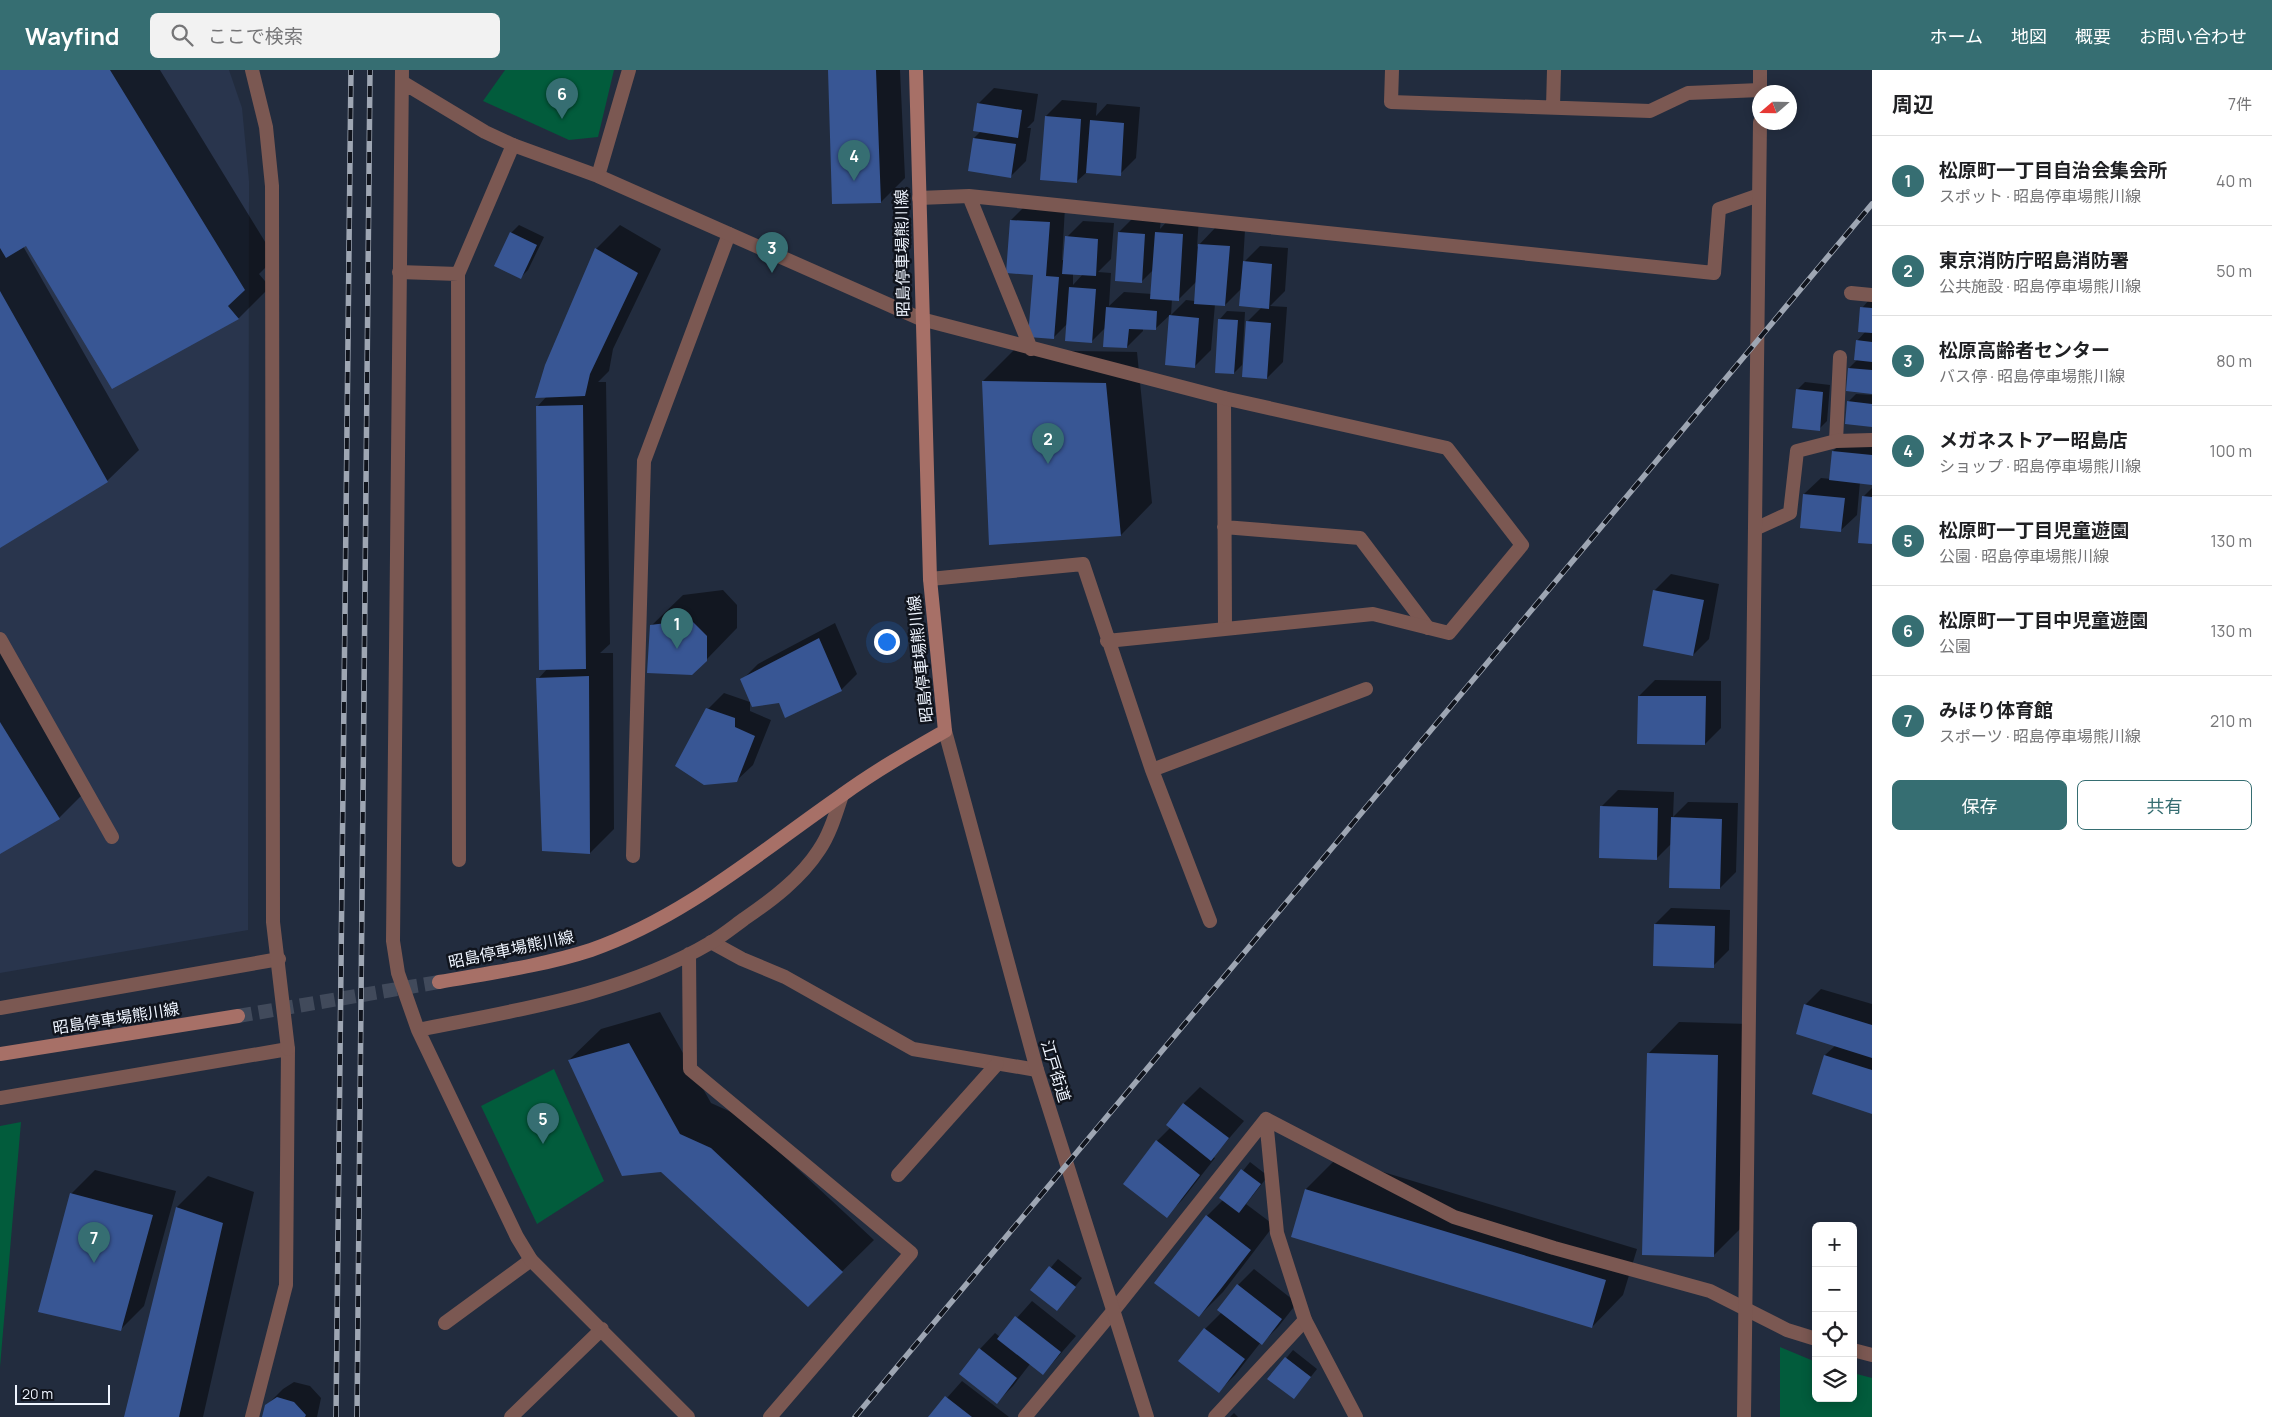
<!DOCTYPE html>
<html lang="ja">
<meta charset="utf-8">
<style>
:root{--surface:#fff;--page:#f2f2f2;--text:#202124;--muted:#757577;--line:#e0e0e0;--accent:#366e72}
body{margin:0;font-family:Manrope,"Noto Sans JP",sans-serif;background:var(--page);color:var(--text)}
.controls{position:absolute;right:15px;bottom:15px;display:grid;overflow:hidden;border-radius:8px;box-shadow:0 2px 12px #0003}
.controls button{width:45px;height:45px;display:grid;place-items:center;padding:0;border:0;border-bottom:1px solid var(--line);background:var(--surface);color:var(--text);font:25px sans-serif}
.compass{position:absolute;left:1752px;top:15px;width:45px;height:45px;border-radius:50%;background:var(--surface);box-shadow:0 2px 12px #0003;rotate:250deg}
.scale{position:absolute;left:15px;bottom:12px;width:95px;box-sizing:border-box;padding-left:5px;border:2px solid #eff5ff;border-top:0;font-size:14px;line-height:18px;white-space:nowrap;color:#eff5ff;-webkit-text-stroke:4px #10141d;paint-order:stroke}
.you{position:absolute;left:886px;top:571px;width:18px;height:18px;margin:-12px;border:4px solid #fff;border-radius:50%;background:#1a73e8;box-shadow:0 0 0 8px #1a73e833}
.badge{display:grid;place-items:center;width:32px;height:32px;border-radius:50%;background:var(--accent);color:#fff;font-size:16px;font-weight:700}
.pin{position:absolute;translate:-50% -41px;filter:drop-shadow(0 1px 2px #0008)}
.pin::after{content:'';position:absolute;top:26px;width:18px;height:15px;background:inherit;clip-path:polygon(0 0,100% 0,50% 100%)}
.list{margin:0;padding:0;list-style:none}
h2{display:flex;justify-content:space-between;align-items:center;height:65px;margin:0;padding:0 20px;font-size:21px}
h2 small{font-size:16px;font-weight:400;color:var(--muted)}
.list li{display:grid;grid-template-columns:32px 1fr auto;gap:15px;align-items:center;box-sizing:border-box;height:90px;padding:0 20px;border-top:1px solid var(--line)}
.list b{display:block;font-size:19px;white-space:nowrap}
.list p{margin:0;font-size:16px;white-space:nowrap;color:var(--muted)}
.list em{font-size:16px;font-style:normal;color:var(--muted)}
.actions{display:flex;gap:10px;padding:15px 20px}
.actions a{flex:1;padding:11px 0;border:1px solid var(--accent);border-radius:8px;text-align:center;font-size:18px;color:var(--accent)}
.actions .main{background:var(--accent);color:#fff}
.icon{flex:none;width:28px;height:28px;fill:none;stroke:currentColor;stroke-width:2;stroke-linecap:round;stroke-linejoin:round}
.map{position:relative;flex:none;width:1872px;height:1347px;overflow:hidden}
header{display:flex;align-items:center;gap:30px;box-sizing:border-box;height:70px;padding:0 25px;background:var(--accent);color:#fff}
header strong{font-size:24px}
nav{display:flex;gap:28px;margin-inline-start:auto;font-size:18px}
.search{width:350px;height:45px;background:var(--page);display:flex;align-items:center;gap:12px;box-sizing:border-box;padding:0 18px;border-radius:8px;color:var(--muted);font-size:19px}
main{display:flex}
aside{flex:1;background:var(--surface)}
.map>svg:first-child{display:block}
.built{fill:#29354d}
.green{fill:#025c3c}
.shadow{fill:#0007;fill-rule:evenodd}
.building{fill:#385694}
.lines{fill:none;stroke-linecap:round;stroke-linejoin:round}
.secondary-tunnel{stroke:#414a5b;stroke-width:14;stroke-dasharray:14 7;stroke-linecap:butt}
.service{stroke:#7b5852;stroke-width:14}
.minor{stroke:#7b5852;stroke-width:14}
.tertiary{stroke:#7b5852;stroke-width:14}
.secondary{stroke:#a77067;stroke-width:14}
.rail-casing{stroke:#9ea6b3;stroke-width:5.5}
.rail{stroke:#10141d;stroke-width:4;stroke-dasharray:11;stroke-linecap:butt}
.labels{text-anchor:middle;stroke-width:5;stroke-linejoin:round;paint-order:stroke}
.street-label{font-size:16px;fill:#eff5ff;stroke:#10141d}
</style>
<header>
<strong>Wayfind</strong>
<div class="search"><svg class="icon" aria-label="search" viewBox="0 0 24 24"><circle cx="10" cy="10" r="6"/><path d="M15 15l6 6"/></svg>ここで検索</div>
<nav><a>ホーム</a><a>地図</a><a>概要</a><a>お問い合わせ</a></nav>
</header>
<main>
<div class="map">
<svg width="1872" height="1347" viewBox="0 0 1872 1347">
<rect width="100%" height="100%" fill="#222c3e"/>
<path class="built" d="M0 0H229L242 38 249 111 248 860 0 903Z"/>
<path class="green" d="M505 0H614L598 67 569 70 483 31Z
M554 999 604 1111 537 1154 481 1036Z
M21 1052 0 1297V1298V1056Z
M1780 1277 1816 1292V1328H1853V1303L1872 1308V1347H1780Z"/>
<path class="shadow" d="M0 0H160L275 188 259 204 270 217 239 248 113 317 27 174 23 176 139 380 107 411 0 476Z
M829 0H900L905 108 881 132Z
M994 18 1038 24 1034 51 1027 58H1031L1026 91 1010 107 974 68 981 61 978 34Z
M1062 30 1097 33 1096 46 1107 34 1140 37 1136 88 1120 104 1087 102 1076 112 1046 46Z
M1027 134 1065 137 1062 190H1065L1067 167 1083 151 1114 153 1111 189 1098 202 1111 203 1109 236 1124 222 1152 224 1154 199 1141 212 1119 162 1135 146 1161 148 1160 159 1172 146 1199 148 1197 177 1215 158 1245 160 1243 193 1260 176 1288 178 1285 221 1270 236 1287 237 1283 292 1267 308 1247 252 1262 237 1242 218 1225 235 1215 234 1211 280 1195 296 1167 294 1171 244 1155 259 1143 258V261L1127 277 1106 257 1091 272 1068 253 1054 267 1034 204 1011 150ZM1073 204H1083L1073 215ZM1197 211 1195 231 1186 230 1171 245 1172 229 1178 230Z
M519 155 544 167 528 200 520 208 511 163Z
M620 155 661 179 613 279 609 301 598 312H606L610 574 600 583H613L614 759 590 783 538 609 548 598 537 337 547 326 596 179Z
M1869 230H1872V323L1849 298 1858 289 1857 271 1866 261 1862 238Z
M1227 241 1245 242 1242 295 1234 303 1216 302 1220 249Z
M1014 280 1137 282 1152 433 1121 465 983 311Z
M1805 312 1830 315 1827 351 1819 359 1797 320Z
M1856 324 1872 325V356L1848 332Z
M1849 365 1872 367V413L1860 412 1857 445 1840 461 1804 424 1821 408 1831 409 1833 381Z
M1872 418V473L1864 426Z
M1671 504 1719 514 1709 569 1693 585 1655 520Z
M723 520 737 535V558L706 590 651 556 683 525Z
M835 553 857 604 841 620 779 632 742 610 758 594Z
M0 570 90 717 59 748 0 783Z
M1655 610 1721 611V658L1705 674 1639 626Z
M724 623 750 632V641L771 650 753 695 736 711 708 639Z
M1618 720 1674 722 1673 747 1688 732 1738 733 1736 802 1720 818 1672 773 1656 789 1602 736Z
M1671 838 1730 840 1729 880 1713 896 1655 854Z
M1821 919 1872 934V1042L1825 985 1836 975 1805 935Z
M660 942 711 1033 742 1047 874 1170 808 1235 569 990 601 959Z
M1679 952 1749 954 1745 1154 1714 1185 1648 984Z
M1200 1017 1244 1051 1213 1087 1215 1088 1182 1130 1166 1146 1157 1071 1171 1057 1168 1055 1184 1033Z
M1337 1088 1637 1179 1623 1225 1592 1257 1292 1166 1306 1119Z
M1250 1092 1268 1106 1246 1134 1274 1155 1223 1222 1199 1246 1156 1212 1207 1146 1223 1130 1221 1128Z
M95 1100 176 1121 144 1236 120 1260 71 1124Z
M208 1106 254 1122 203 1347H126L177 1137Z
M1058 1189 1082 1208 1056 1240 1032 1220Z
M1254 1199 1297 1233 1278 1257 1262 1273 1261 1272 1235 1305 1219 1321 1180 1291 1205 1259 1222 1242 1238 1215Z
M1032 1231 1076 1266 1043 1304 1030 1294 1013 1316 997 1332 980 1279 995 1263 1000 1267Z
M1293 1280 1317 1299 1294 1328 1269 1309Z
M962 1311 1009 1347H930Z
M294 1312 310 1316 321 1328 317 1347H264L266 1336 283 1319Z
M1234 1343 1238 1347H1230Z"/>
<path class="building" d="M0 0H110L245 220 228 236 239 249 112 319 26 176 6 188 0 178Z
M828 0H876L881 133 832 134Z
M977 33 1022 40 1018 68 973 61Z
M1045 46 1081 49 1077 113 1040 110Z
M1090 50 1124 53 1121 106 1086 103Z
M973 68 1016 74 1011 108 968 101Z
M1010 150 1050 152 1046 206 1059 207 1054 269 1028 267 1033 205 1006 203Z
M510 162 537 175 521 209 494 196Z
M1118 162 1145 164 1142 213 1115 211Z
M1155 162 1183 164 1179 231 1150 229Z
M1065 166 1098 169 1096 206 1062 204Z
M1198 174 1230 176 1225 236 1194 234Z
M595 178 638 203 590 304 585 326 535 328 545 295Z
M1243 191 1272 194 1269 239 1239 236Z
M1069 217 1096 219 1092 273 1065 271Z
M0 221 108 412 0 478Z
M1106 237 1157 241 1156 260 1129 259 1127 278 1103 277Z
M1860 237 1872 238V263L1858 262Z
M1169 245 1199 248 1195 298 1165 295Z
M1218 249 1238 250 1234 304 1215 303Z
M1246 251 1271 253 1267 309 1242 307Z
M1856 270 1872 272V292L1854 290Z
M1848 298 1872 300V324L1846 321Z
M982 311 1106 313 1121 466 989 475Z
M1796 319 1823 322 1820 361 1792 358Z
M1847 331 1872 334V357L1845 354Z
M583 335 586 599 539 600 536 336Z
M1832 381 1872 385V415L1829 410Z
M1803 424 1845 428 1841 462 1800 458Z
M1862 426 1872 427V474L1858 473Z
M1653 520 1704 530 1693 586 1643 576Z
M691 550 707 566V591L692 605 647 603 650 555Z
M819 568 842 621 785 648 779 633 752 637 740 609Z
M589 606 590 784 542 781 536 608Z
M1638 626H1706L1705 675 1637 674Z
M706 638 735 648V657L755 666 737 712 704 715 675 696Z
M0 652 60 749 0 784Z
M1600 736 1658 738 1657 790 1599 788Z
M1671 747 1722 749 1720 819 1669 818Z
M1654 854 1715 856 1714 898 1653 896Z
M1804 934 1872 955V988L1796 964Z
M629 973 680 1064 711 1078 843 1202 808 1237 661 1102 622 1106 568 990Z
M1647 983 1718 985 1714 1187 1642 1185Z
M1824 985 1872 1000V1044L1812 1024Z
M1183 1033 1229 1068 1211 1091 1166 1055Z
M1156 1070 1200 1105 1167 1148 1123 1114Z
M1241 1099 1261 1114 1239 1143 1219 1128Z
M1305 1119 1606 1210 1592 1258 1291 1167Z
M70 1123 153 1145 121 1261 38 1242Z
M176 1137 223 1153 179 1347H124Z
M1206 1145 1251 1180 1199 1247 1154 1213Z
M1049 1196 1076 1217 1057 1241 1030 1220Z
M1237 1214 1282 1249 1262 1275 1217 1240Z
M1015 1246 1061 1282 1043 1305 997 1269Z
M1204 1258 1245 1289 1219 1323 1178 1291Z
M979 1278 1017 1308 997 1334 959 1304Z
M1285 1287 1311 1307 1294 1329 1267 1309Z
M945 1326 972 1347H928Z
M277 1327 294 1332 306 1345 305 1347H262L265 1335Z"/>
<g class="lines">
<path class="secondary-tunnel" d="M238 946 439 912"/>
<path class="service" d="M1392 0 1391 32 1650 41 1688 23 1760 20
M1553 37 1554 0
M399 202 458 204 513 75
M458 204 459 790
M1224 328 1225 558
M1836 371 1840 287
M1224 457 1360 468 1428 558
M0 569 112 767
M633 786 644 391 729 164
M711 872 742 889 785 907 913 979 1037 1000
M445 1253 531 1190
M1025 1347 1114 1240
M1215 1347 1305 1250"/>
<path class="minor" d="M402 0 393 871 398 903 418 960 517 1167 531 1190 688 1347
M402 12 485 62 513 75 598 106 921 249 1224 328 1447 378 1522 475 1449 563 1373 544 1107 571
M598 106 629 0
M969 126 1031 279
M919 128 969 126 1714 203 1719 139 1759 125
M1851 223 1872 225
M1755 459 1790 443 1797 381 1836 371 1872 370
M930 509 1083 494 1152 700 1210 851
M1152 700 1366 619
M689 884 690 999 911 1183 770 1347
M0 938 279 889
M418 960C516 940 622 925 710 873 722 866 733 857 744 849 772 830 801 808 819 780 830 764 836 743 842 725
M0 1028 288 979 286 1215 252 1347
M1266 1049 1277 1163 1305 1250 1356 1347
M898 1105 997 994
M1114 1240 1266 1049 1454 1147 1554 1178 1710 1221 1787 1260 1816 1269
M1853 1280 1872 1285
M511 1347 602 1259"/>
<path class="tertiary" d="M252 0 266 57 272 116 273 852 288 979
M1760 0V22
M945 661 1037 1000 1147 1347
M1744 1347 1760 52"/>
<path class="secondary" d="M439 912C489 903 542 896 591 880 685 847 761 781 842 725 875 701 910 681 945 661L930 509 916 0
M0 984 238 946"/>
<g class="rail-casing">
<path id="rail" d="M336 1347 351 0
M357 1347 370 0
M855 1347 1872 134"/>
</g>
<use href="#rail" class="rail"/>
</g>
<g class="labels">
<g class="street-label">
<text transform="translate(902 183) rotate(-91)" y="6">昭島停車場熊川線</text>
<text transform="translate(920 589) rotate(-96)" y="6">昭島停車場熊川線</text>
<text transform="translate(511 879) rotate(-12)" y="6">昭島停車場熊川線</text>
<text transform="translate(116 948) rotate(-9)" y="6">昭島停車場熊川線</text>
<text transform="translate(1056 1001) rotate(73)" y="6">江戸街道</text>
</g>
</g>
</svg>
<div class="controls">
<button>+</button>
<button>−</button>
<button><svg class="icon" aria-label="locate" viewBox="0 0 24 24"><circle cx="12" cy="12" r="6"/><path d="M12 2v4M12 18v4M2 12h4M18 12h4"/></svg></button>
<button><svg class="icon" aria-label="layers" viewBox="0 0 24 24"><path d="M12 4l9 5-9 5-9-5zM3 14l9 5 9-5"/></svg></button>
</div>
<svg class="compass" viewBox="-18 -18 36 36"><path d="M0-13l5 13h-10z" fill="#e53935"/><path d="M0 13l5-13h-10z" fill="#757577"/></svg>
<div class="scale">20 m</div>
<div class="you"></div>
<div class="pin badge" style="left:677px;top:579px">1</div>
<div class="pin badge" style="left:1048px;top:394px">2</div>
<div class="pin badge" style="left:772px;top:203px">3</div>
<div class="pin badge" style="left:854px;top:111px">4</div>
<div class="pin badge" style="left:543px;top:1074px">5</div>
<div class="pin badge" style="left:562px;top:49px">6</div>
<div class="pin badge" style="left:94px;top:1193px">7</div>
</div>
<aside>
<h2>周辺<small>7件</small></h2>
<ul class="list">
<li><span class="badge">1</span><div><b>松原町一丁目自治会集会所</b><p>スポット · 昭島停車場熊川線</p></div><em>40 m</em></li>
<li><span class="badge">2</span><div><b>東京消防庁昭島消防署</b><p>公共施設 · 昭島停車場熊川線</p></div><em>50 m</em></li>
<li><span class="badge">3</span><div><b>松原高齢者センター</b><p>バス停 · 昭島停車場熊川線</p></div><em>80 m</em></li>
<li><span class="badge">4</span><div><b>メガネストアー昭島店</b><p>ショップ · 昭島停車場熊川線</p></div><em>100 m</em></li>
<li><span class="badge">5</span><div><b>松原町一丁目児童遊園</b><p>公園 · 昭島停車場熊川線</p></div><em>130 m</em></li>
<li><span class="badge">6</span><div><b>松原町一丁目中児童遊園</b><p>公園</p></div><em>130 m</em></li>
<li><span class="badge">7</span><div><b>みほり体育館</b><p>スポーツ · 昭島停車場熊川線</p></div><em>210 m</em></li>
</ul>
<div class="actions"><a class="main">保存</a><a>共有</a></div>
</aside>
</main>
